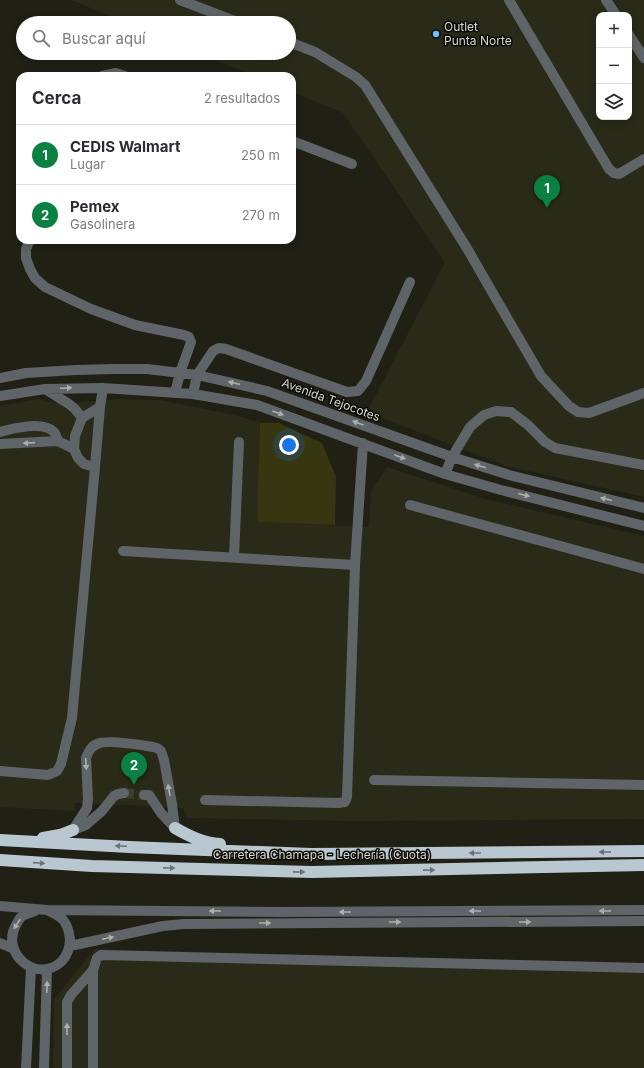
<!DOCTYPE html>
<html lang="es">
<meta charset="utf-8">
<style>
:root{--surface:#fff;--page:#f7f7f7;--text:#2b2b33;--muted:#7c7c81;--line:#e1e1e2;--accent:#0b8043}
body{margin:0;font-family:Inter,sans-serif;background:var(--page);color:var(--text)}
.controls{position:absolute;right:12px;top:12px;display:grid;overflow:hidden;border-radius:8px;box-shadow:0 2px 10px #0003}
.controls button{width:36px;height:36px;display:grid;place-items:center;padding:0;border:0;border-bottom:1px solid var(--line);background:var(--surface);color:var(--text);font:20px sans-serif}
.you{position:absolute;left:289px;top:445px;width:14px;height:14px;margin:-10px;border:3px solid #fff;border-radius:50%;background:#1a73e8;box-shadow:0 0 0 6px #1a73e833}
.badge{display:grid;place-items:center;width:26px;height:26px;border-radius:50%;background:var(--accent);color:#fff;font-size:13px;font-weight:700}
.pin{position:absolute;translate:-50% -33px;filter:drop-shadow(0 1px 2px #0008)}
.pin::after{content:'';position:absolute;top:21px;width:14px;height:12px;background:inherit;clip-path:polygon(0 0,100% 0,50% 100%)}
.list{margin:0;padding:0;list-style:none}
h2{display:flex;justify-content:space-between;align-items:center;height:52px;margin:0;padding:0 16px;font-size:17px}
h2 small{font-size:13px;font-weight:400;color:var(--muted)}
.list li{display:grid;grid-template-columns:26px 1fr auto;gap:12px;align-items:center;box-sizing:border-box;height:60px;padding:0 16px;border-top:1px solid var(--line)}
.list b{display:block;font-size:15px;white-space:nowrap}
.list p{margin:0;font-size:13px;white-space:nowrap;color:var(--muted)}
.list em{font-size:13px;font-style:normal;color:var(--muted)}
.icon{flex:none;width:22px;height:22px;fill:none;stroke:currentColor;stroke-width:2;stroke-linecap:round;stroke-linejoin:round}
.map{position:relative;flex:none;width:644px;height:1068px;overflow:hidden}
.search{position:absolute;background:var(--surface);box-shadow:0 2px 10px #0003;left:16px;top:16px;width:280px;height:44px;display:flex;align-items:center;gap:10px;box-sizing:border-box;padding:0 14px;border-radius:22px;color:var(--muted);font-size:15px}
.panel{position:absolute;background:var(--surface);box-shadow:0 2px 10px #0003;left:16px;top:72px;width:280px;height:172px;border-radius:12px}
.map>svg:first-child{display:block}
.built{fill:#2a2a18;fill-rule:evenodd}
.green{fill:#363611}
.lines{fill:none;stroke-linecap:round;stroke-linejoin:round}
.minor-tunnel{stroke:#3c3c31;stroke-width:10;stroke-dasharray:10 5;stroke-linecap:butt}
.minor{stroke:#5f6468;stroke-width:10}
.highway{stroke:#b9c7d0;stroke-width:12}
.oneway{fill:#aeafac}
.oneway2{fill:#6a7275}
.poi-dot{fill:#6ec2f3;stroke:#090905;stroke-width:1.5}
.labels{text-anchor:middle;stroke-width:3;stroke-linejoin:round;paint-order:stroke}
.poi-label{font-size:12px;fill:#d8d8d1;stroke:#090905;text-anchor:start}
.street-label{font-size:12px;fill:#d8d8d1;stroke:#090905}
</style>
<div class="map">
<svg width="644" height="1068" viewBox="0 0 644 1068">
<rect width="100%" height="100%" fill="#202015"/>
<path class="built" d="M71 0H644V497L506 466 367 412 445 262 343 113 292 92V76H255L199 53H289V23H127ZM599 15H629V117H599Z
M38 399 61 404 115 399 160 400 239 416 260 423 258 522 369 527 371 490 387 467 486 499 644 536V819L354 821 186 818 183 808 75 803 76 811 0 807V406Z
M95 949 644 964V1068H53L54 999Z"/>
<path class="green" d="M260 423H279L322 443 336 477 335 525 257 522Z"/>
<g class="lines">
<path class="minor-tunnel" d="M124 793 144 795"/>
<path class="minor" d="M180 0 240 23
M509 0 609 169 614 173 619 174 644 159
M606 0 616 15
M629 35 644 58
M289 42 315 52 356 77 365 85 468 250 495 297 541 376 569 406 578 412 589 413 644 393
M102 76 116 73 125 76
M292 141 352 164
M30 240 26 249V258L30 269 35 278 45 287 91 309 135 325 184 335 189 337 191 342 180 373 175 393
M0 378 26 373 76 370 112 369H147L197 375 267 391 452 457 509 475 644 508
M45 389 69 404 75 409 82 418
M193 394 197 375 213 351 219 348 226 349 347 392 358 391 366 381 410 282
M0 396 45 389 103 388 193 394 257 405 445 474 501 490 644 526
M0 432C12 428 44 421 54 432 56 434 57 438 58 441
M0 444 58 441 74 449
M95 467 84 464 78 458 74 449 75 436 82 418 100 407
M445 474 452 457 470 427 484 415 496 411 511 412 528 425 545 442 555 448 644 465
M410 505 644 569
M123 551 355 565
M234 557 239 442
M0 771 48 775 57 771 61 764 72 718 95 467 100 407 103 388
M374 780 644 785
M144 795H149L161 813 175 828
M205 800 338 803 345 802 347 797 355 565 363 443
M73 830 87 808 88 799 86 758C88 752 92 746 97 744 107 739 141 745 153 747L157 748 161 751 164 760 172 804 175 828
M73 830 86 825 102 811 114 796 118 794 124 793
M0 906 47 910 282 912 644 910
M35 911C30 913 24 914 21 917 19 919 17 923 16 925 0 953 37 985 62 961 68 954 70 947 70 939 69 931 67 922 60 917 57 915 53 913 49 911
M0 943 12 948
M70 946 163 926 184 924 644 921
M26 1068 31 968
M44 1068 47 969
M67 1068V1002L71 995 93 970
M93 1068V970L97 958 101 955 644 968"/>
<path class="highway" d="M175 828C189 836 203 843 220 844
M43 838 60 835 73 830
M0 840 129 847 311 854 644 851
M0 860 92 866 312 872 644 865"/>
</g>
<defs><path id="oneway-solid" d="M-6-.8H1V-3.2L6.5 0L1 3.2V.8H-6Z"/></defs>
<g class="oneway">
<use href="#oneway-solid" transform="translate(234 383) rotate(-167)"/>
<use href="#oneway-solid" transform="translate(66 388) rotate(-2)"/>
<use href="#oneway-solid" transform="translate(278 413) rotate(20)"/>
<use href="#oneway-solid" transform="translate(358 423) rotate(-160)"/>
<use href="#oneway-solid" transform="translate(29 443) rotate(176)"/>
<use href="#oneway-solid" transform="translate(400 457) rotate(20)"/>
<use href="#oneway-solid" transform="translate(480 466) rotate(-163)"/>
<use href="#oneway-solid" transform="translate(524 495) rotate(14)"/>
<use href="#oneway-solid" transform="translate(606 499) rotate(-166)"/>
<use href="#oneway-solid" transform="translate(86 764) rotate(87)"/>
<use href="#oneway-solid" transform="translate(169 790) rotate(-100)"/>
<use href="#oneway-solid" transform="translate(215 911) rotate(-180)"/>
<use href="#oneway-solid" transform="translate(475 911) rotate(180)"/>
<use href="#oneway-solid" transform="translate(605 911) rotate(180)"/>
<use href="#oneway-solid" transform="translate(345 912) rotate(180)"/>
<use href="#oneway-solid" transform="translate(395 922)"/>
<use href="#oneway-solid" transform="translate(525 922)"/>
<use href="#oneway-solid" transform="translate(265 923)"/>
<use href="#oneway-solid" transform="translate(17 924) rotate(123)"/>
<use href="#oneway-solid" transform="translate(108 938) rotate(-12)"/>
<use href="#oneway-solid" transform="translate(47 987) rotate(-88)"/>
<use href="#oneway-solid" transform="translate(67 1029) rotate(-90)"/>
</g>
<g class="oneway2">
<use href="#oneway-solid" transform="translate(121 846) rotate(-177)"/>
<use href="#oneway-solid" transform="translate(605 852) rotate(180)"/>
<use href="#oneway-solid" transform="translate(475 853) rotate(180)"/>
<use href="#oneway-solid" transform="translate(39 863) rotate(4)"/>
<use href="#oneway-solid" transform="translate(169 868) rotate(1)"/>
<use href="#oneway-solid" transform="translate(429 870) rotate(-1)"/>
<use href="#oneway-solid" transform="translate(299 872) rotate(1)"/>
</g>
<circle class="poi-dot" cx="436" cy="34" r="4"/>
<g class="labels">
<g class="poi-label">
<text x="444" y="31">Outlet<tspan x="444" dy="14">Punta Norte</tspan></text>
</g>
<g class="street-label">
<text transform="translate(331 400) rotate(20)" y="4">Avenida Tejocotes</text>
<text x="322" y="859">Carretera Chamapa - Lechería (Cuota)</text>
</g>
</g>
</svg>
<div class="controls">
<button>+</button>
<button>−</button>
<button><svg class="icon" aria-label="layers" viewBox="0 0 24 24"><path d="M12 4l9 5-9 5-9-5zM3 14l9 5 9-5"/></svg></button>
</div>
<div class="you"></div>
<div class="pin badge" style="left:547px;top:208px">1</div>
<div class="pin badge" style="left:134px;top:785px">2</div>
<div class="search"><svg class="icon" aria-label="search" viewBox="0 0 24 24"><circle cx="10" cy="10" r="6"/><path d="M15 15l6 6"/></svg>Buscar aquí</div>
<section class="panel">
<h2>Cerca<small>2 resultados</small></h2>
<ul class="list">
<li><span class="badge">1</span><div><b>CEDIS Walmart</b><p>Lugar</p></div><em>250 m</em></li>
<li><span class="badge">2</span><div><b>Pemex</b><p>Gasolinera</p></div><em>270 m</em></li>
</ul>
</section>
</div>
